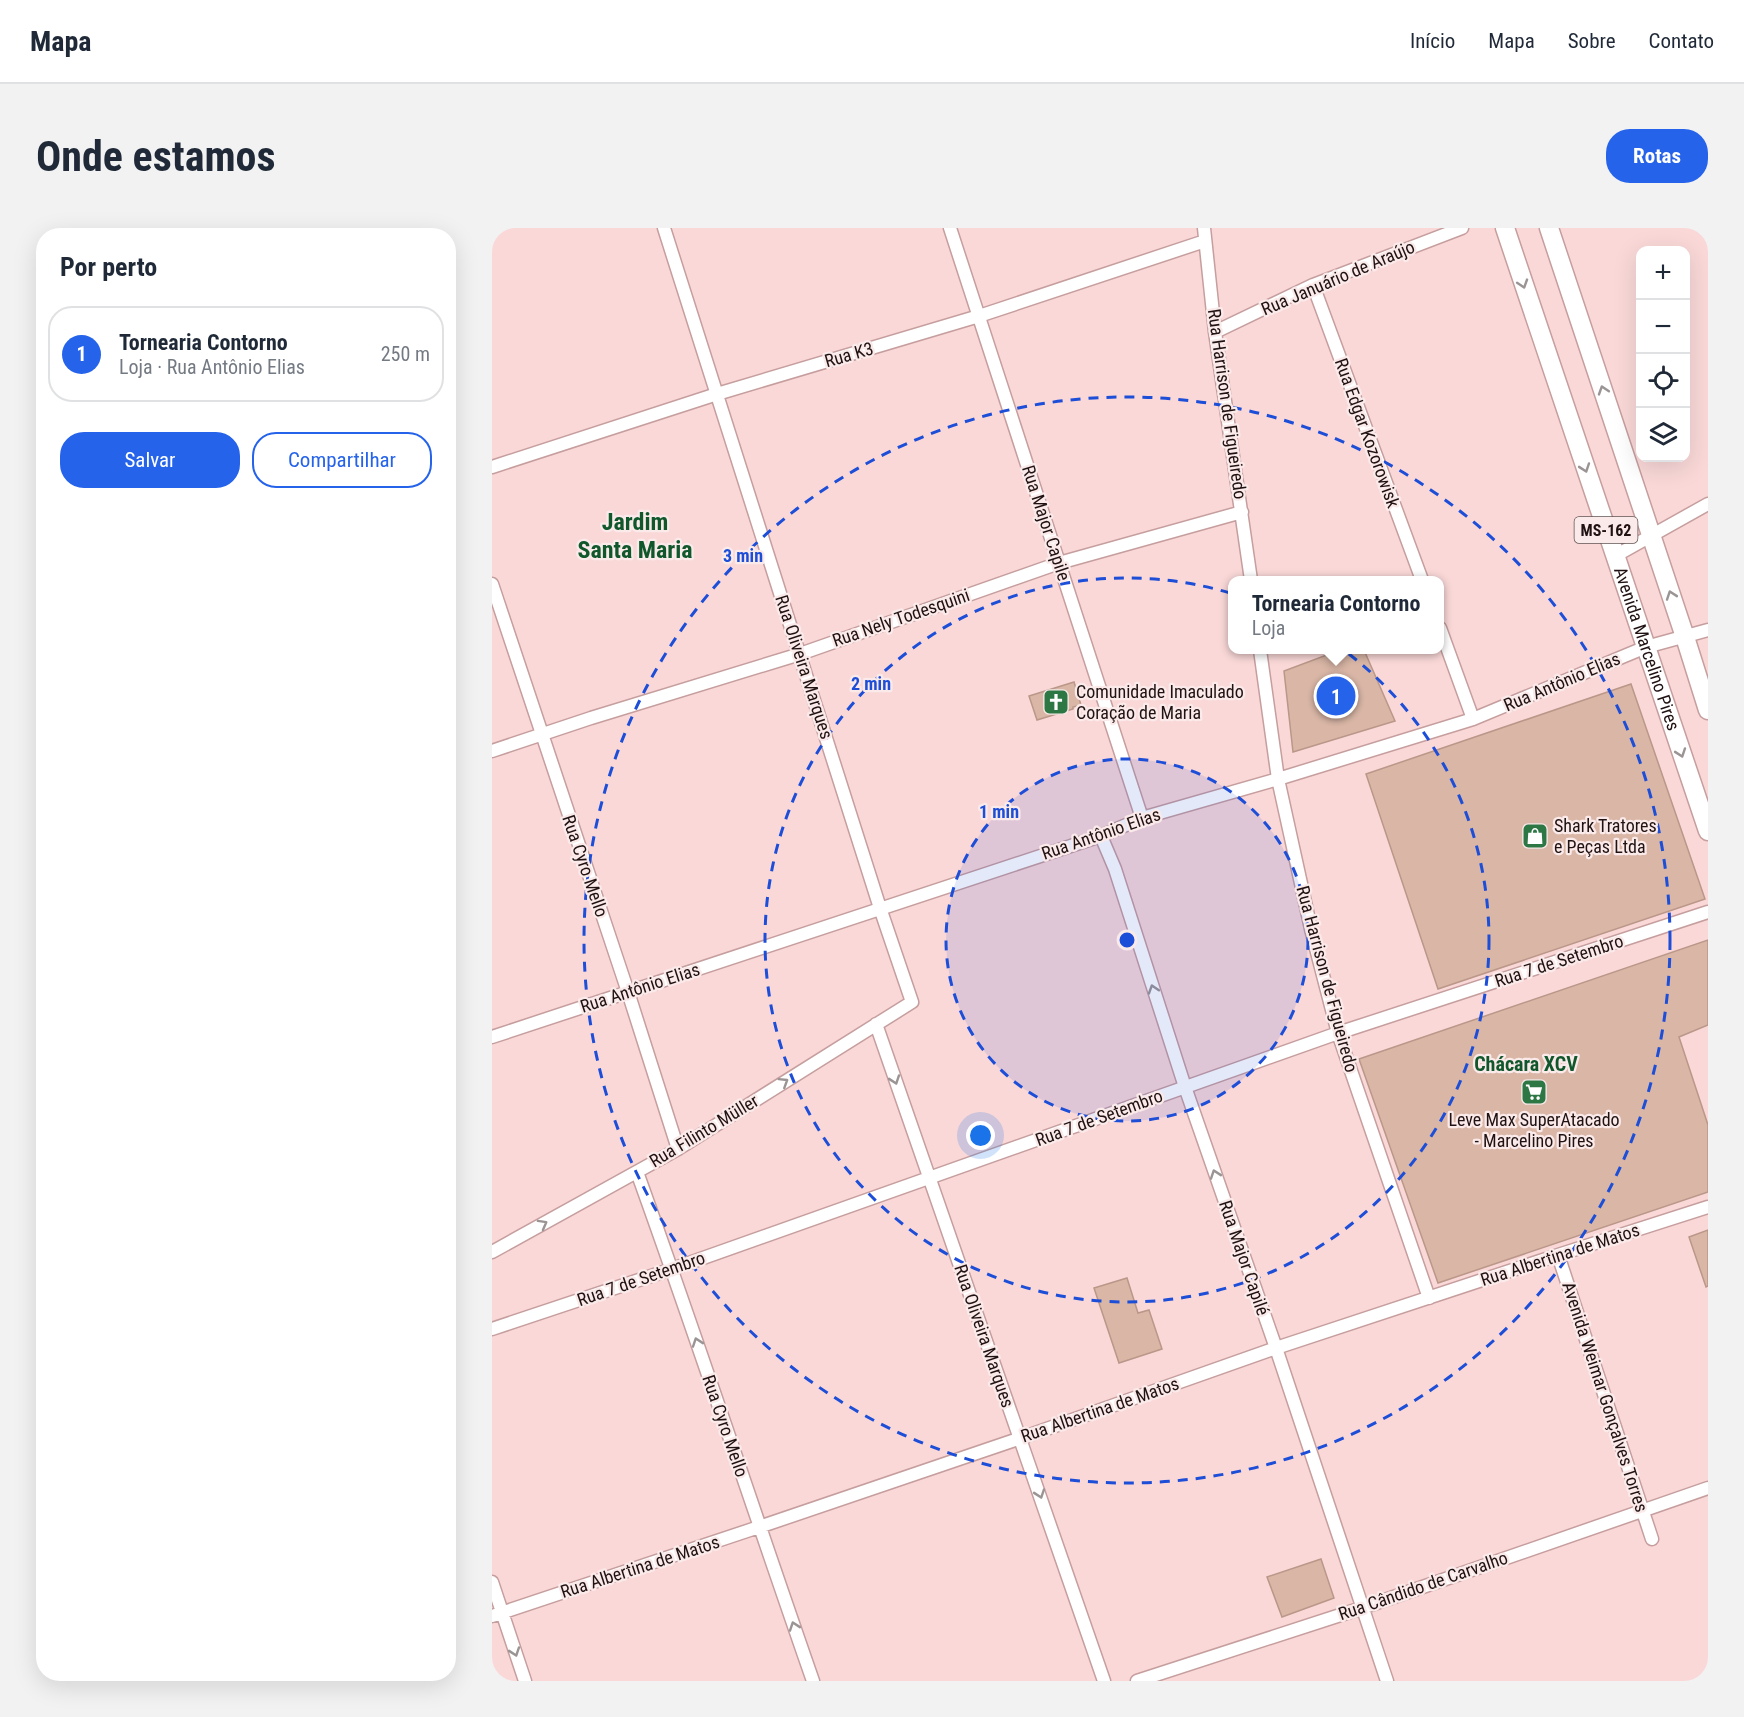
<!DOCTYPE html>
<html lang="pt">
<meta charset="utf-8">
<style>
:root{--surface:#fff;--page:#f2f2f3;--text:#1f2937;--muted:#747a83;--line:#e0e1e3;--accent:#2563eb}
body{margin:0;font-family:"Roboto Condensed",sans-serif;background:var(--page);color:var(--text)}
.controls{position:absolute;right:18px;top:18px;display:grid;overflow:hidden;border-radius:12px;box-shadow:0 6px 24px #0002}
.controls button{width:54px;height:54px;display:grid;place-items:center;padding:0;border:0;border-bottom:2px solid var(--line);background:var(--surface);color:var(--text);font:30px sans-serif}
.you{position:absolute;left:489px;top:908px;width:21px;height:21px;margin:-15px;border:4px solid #fff;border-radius:50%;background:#1a73e8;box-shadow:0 0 0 9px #1a73e833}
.badge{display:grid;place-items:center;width:39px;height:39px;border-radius:50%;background:var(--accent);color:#fff;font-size:20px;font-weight:700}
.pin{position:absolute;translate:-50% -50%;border:3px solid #fff;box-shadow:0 2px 6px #0006}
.popup{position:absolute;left:736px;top:348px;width:216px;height:78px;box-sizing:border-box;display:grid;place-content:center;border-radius:12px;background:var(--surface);filter:drop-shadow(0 2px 4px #0005);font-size:20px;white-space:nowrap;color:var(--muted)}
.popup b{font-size:22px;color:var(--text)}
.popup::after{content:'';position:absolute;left:50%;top:100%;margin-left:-12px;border:12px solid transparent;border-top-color:var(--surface)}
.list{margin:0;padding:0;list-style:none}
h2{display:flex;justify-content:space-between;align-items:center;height:78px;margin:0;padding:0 24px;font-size:26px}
h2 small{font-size:20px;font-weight:400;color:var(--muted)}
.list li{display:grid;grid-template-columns:39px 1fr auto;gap:18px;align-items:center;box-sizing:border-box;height:96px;margin:0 12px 12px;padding:0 12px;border:2px solid var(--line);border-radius:24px}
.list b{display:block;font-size:22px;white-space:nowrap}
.list p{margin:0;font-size:20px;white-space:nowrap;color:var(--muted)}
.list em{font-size:20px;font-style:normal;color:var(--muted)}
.actions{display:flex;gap:12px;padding:18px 24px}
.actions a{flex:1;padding:14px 0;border:2px solid var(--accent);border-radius:24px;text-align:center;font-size:21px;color:var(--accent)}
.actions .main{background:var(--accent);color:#fff}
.icon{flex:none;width:33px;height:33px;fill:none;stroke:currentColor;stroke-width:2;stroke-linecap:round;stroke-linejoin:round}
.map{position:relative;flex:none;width:1216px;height:1453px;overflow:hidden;border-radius:24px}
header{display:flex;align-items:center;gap:36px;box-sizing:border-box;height:84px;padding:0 30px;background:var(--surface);border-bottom:2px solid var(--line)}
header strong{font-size:28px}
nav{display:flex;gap:33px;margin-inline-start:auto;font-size:21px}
.intro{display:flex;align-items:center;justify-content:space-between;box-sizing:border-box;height:144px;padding:0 36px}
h1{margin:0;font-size:42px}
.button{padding:15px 27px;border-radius:24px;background:var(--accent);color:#fff;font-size:21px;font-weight:700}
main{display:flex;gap:36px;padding:0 36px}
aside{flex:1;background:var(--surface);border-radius:24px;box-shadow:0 6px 24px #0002}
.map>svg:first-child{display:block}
.building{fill:#d9b6a6;stroke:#ba9788;stroke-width:1.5}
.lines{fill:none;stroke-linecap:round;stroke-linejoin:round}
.minor-casing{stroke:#c69e9e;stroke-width:15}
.primary-casing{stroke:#c69e9e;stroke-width:21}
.minor{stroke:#fff;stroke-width:12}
.primary{stroke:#fff;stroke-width:18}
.oneway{stroke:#9b9494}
.ring{fill:none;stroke:#1d4ed8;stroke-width:3;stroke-dasharray:10 8}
.labels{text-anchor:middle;stroke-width:4.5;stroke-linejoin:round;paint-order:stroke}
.shield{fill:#fbeaea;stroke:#625353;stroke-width:1.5}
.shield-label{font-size:16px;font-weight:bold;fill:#201212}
.street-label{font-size:18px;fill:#201212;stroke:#fbeaea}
.poi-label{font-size:18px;fill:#201212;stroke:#fbeaea;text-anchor:start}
.neighbourhood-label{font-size:20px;font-weight:bold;fill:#10582c;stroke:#fbeaea}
.district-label{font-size:24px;font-weight:bold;fill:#10582c;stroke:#fbeaea}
.centre{fill:#1d4ed8;stroke:#fbeaea;stroke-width:3}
.ring-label{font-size:18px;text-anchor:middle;font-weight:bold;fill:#1d4ed8;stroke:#fbeaea;stroke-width:4.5;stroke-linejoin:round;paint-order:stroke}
</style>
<header>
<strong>Mapa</strong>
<nav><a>Início</a><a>Mapa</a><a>Sobre</a><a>Contato</a></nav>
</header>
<div class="intro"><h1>Onde estamos</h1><a class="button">Rotas</a></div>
<main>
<aside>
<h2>Por perto<small></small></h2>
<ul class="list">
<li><span class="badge">1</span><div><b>Tornearia Contorno</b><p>Loja · Rua Antônio Elias</p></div><em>250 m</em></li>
</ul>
<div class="actions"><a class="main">Salvar</a><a>Compartilhar</a></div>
</aside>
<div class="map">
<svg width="1216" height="1453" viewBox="0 0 1216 1453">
<rect width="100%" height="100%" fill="#fad8d8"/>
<path class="building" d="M848 422H872L903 493 801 524 792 443Z
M582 454 589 477 581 479V481L545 492 537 468Z
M1139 456 1213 671 946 761 874 546Z
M1216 712V797L1187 809 1216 897V964L946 1055 867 831Z
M1216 1002V1058L1214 1059 1197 1009Z
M635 1050 646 1085 657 1082 670 1121 627 1135 602 1060Z
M829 1331 842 1370 790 1389 775 1349Z"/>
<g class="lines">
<g class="minor-casing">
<path id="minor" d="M458 0 650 590
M712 0 723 104 759 352
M821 57 930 352
M723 104 821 57 970 0
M0 239 225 166 487 88 713 13
M1123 328 1216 276
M0 356 136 764 186 921
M948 400 981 491
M768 422 786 551 819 701 846 805 937 1070
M0 523 99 490 308 426 567 335 750 284
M609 608 623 641 693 859 784 1120 895 1453
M384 796 612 1453
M0 809 609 608 650 590 786 551 981 491 1154 419 1216 402
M145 944C206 1113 262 1284 321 1453
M0 1024 186 921 420 774 388 680 172 0
M1066 1027 1160 1311
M0 1101 180 1041 846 805 1216 684
M0 1354 33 1453
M0 1388 267 1299 529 1210 784 1120 1066 1027 1216 979
M645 1453 870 1380 1216 1260"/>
</g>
<g class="primary-casing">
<g id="primary">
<path id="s1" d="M1013 0 1216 603"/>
<path d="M1057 0 1193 409 1216 482"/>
</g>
</g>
<use href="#minor" class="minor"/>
<use href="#primary" class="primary"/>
</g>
<defs><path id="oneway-chevron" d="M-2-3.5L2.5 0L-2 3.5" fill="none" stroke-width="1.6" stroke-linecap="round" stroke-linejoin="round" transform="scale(1.5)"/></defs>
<g class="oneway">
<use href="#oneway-chevron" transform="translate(1031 56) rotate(72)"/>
<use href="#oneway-chevron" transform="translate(1111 162) rotate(-108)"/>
<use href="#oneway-chevron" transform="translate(1093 240) rotate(71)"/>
<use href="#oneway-chevron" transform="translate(1179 367) rotate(-109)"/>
<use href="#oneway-chevron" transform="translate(1189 525) rotate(71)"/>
<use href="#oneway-chevron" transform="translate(661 761) rotate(-108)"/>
<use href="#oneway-chevron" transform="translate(403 852) rotate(71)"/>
<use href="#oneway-chevron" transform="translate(292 854) rotate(-32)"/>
<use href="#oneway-chevron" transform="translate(723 946) rotate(-109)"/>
<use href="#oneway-chevron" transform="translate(51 996) rotate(-29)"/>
<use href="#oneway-chevron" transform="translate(205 1114) rotate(-109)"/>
<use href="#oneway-chevron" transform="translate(548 1266) rotate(71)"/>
<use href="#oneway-chevron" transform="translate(302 1398) rotate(-109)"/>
<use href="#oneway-chevron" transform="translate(23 1424) rotate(71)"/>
</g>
<circle cx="635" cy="712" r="181" fill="#1d4ed8" fill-opacity=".12"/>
<g class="ring">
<circle cx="635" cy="712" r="181"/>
<circle cx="635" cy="712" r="362"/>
<circle cx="635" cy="712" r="543"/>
</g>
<defs>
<g id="church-square" transform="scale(1.35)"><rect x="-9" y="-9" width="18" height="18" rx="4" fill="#2d7745" stroke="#fbeaea"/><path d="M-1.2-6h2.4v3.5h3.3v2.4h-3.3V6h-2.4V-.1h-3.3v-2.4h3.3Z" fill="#fff"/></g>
<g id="shop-square" transform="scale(1.35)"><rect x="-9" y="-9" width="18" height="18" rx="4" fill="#2d7745" stroke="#fbeaea"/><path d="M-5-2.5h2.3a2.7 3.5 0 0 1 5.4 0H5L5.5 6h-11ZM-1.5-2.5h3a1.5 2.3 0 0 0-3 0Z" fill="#fff"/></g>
<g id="supermarket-square" transform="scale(1.35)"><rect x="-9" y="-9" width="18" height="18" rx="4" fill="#2d7745" stroke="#fbeaea"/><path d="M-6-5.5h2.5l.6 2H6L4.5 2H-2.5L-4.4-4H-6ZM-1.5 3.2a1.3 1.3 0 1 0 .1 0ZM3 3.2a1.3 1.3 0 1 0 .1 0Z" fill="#fff"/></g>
</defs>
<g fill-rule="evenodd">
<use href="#church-square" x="564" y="474"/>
<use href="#shop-square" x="1043" y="608"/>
<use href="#supermarket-square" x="1042" y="864"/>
</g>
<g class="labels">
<rect class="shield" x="1082.5" y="289" width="63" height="26" rx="4.5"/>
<g class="shield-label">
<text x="1114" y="308">MS-162</text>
</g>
<g class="street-label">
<text transform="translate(846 50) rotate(-23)" y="6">Rua Januário de Araújo</text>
<text transform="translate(357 127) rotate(-16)" y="6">Rua K3</text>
<text transform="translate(735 176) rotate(82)" y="6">Rua Harrison de Figueiredo</text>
<text transform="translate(875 205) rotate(70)" y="6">Rua Edgar Kozorowisk</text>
<text transform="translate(554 295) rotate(72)" y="6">Rua Major Capile</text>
<text transform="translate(409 390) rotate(-19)" y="6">Rua Nely Todesquini</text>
<text dy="6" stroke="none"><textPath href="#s1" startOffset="444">Avenida Marcelino Pires</textPath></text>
<text transform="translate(312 439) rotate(72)" y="6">Rua Oliveira Marques</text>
<text transform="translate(1070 454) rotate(-23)" y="6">Rua Antônio Elias</text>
<text transform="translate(609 606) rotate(-19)" y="6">Rua Antônio Elias</text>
<text transform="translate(93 638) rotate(71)" y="6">Rua Cyro Mello</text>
<text transform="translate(1067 733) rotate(-18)" y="6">Rua 7 de Setembro</text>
<text transform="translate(835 751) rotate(75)" y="6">Rua Harrison de Figueiredo</text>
<text transform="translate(148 760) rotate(-18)" y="6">Rua Antônio Elias</text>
<text transform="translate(607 890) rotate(-20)" y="6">Rua 7 de Setembro</text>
<text transform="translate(212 903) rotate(-31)" y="6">Rua Filinto Müller</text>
<text transform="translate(1068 1027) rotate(-18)" y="6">Rua Albertina de Matos</text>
<text transform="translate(752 1030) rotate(71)" y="6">Rua Major Capilé</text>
<text transform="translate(149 1051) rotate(-19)" y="6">Rua 7 de Setembro</text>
<text transform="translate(492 1108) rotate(71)" y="6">Rua Oliveira Marques</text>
<text transform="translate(1113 1169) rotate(72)" y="6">Avenida Weimar Gonçalves Torres</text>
<text transform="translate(608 1182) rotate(-19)" y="6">Rua Albertina de Matos</text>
<text transform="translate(233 1198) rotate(71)" y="6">Rua Cyro Mello</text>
<text transform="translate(148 1339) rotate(-18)" y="6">Rua Albertina de Matos</text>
<text transform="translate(931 1358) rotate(-19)" y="6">Rua Cândido de Carvalho</text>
</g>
<g class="poi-label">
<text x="584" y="470">Comunidade Imaculado<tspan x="584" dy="21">Coração de Maria</tspan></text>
<text x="1062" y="604">Shark Tratores<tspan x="1062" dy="21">e Peças Ltda</tspan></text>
<text x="1042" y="898" text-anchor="middle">Leve Max SuperAtacado<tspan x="1042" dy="21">- Marcelino Pires</tspan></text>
</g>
<g class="neighbourhood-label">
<text x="1034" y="843">Chácara XCV</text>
</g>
<g class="district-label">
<text x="143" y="302">Jardim<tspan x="143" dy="28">Santa Maria</tspan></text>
</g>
</g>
<circle cx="635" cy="712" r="9" class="centre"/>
<g class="ring-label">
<text x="251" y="334">3 min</text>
<text x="379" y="462">2 min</text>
<text x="507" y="590">1 min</text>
</g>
</svg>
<div class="controls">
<button>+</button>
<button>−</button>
<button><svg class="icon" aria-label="locate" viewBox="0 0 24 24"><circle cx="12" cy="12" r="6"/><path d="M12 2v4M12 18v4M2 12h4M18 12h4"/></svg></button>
<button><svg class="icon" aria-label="layers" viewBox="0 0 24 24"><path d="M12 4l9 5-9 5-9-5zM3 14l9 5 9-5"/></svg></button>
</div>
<div class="you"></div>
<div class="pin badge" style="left:844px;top:468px">1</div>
<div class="popup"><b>Tornearia Contorno</b>Loja</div>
</div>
</main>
